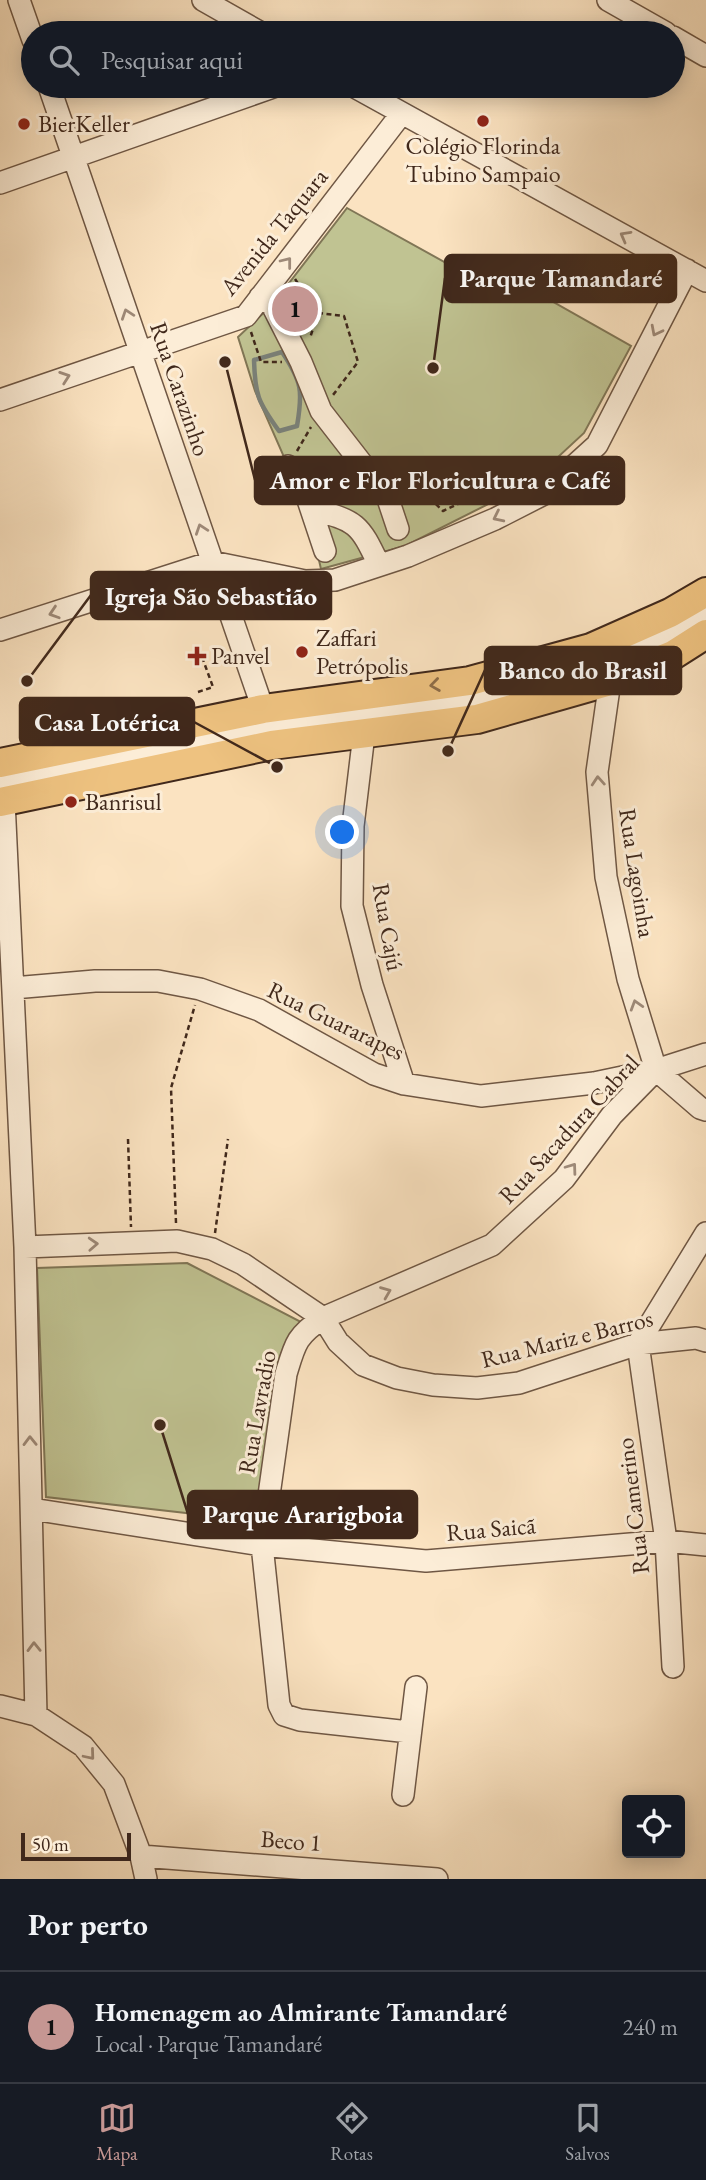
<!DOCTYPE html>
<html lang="pt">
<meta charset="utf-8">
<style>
:root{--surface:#171b24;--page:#242831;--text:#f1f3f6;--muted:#9ea1a6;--line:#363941;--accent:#c59692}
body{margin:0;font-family:"EB Garamond",serif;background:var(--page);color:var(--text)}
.controls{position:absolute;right:21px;bottom:21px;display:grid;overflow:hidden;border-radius:7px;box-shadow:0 4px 18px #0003}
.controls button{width:63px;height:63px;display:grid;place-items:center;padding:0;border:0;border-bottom:2px solid var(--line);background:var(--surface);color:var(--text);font:35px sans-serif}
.scale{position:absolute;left:21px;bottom:18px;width:110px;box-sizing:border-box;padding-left:7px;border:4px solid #40281b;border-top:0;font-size:19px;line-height:24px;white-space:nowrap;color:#40281b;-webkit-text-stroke:5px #fcedd7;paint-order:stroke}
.you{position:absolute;left:343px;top:833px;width:24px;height:24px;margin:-18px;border:5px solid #fff;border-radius:50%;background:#1a73e8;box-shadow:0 0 0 10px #1a73e833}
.badge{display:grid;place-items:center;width:46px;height:46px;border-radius:50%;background:var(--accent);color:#111;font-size:23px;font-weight:700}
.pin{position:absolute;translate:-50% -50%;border:4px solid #fff;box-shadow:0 2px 7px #0006}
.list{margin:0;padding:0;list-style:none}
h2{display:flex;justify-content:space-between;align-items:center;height:91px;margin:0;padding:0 28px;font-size:30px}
h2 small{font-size:23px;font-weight:400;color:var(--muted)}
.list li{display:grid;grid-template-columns:46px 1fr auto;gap:21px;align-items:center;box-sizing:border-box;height:112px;padding:0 28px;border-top:2px solid var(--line)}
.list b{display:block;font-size:26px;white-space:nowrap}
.list p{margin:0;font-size:23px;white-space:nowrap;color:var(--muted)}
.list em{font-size:23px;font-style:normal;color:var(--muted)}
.icon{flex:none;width:38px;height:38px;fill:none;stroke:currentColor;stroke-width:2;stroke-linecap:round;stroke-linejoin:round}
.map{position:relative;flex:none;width:706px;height:1879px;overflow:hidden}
.search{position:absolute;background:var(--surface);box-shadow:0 4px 18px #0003;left:21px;right:21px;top:21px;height:77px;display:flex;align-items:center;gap:18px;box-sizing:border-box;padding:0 24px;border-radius:38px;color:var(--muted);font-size:26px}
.sheet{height:203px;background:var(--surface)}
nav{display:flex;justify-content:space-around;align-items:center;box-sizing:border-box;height:98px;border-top:2px solid var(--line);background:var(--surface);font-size:19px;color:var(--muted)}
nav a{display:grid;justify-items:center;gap:4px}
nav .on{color:var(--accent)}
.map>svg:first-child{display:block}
.green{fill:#c0c392;stroke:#807656;stroke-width:2}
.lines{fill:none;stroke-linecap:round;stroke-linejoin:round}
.stream{stroke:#7a817a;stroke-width:4.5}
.minor-casing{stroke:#6f5744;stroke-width:24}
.major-casing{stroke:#40281b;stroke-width:32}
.path{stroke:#40281b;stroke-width:2.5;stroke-dasharray:5 3.5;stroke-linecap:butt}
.minor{stroke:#fcedd7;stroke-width:21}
.major{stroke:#eec280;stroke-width:28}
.oneway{stroke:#9e8a79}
.oneway2{stroke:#8e6d48}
.poi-dot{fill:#8f2418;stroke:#fcedd7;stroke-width:2.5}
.labels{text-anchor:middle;stroke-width:6;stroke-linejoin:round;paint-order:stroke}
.poi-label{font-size:24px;fill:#40281b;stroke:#fcedd7;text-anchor:start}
.street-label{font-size:24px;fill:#40281b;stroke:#fcedd7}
.leader{fill:none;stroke:#40281b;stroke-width:2.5}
.callout-dot{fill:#40281b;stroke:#fcedd7;stroke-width:2.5}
.callout{fill:#40281b;stroke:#40281b;stroke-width:2.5}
.callout-label{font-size:26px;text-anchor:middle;font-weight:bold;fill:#fff}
</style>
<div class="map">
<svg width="706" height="1879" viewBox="0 0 706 1879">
<rect width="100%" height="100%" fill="#fbe3c1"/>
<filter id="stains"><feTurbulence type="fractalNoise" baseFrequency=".00286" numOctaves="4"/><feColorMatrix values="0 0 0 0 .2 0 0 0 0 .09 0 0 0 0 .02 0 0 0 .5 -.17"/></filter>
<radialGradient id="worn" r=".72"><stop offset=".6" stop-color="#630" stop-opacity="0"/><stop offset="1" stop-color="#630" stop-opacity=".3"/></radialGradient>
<path class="green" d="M347 208 466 274 479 260 631 346 584 433 530 483 405 546 321 569 314 538 288 466 255 391 238 337 272 305Z
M187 1263 303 1323 265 1522 46 1497 37 1268Z"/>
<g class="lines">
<path class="stream" d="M282 352C302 382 303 391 297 426L279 431C258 402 255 395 254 360Z"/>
<g class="minor-casing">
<path id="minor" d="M19 0 33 40
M203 0 261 33
M608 0 666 33
M673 37 706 56
M49 86 263 709 187 744
M353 86 706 281
M0 183 276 86
M260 297 272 305 301 362 321 411 387 496 398 529
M0 400 246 316 402 113
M288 466 301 479 325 551
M311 509C357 521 359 523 379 565
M0 630 212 562 305 581 335 580 408 556 495 519 542 495 597 445 687 270
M610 681 597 772 606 877 628 979 656 1070
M364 734 353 826 352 906 372 985 404 1084
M0 782 267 727 474 700 600 665 671 634 706 613
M4 801 25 1247 36 1715
M13 988 95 981H158L200 989 259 1010 374 1074 404 1084 481 1096 594 1083 656 1070
M656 1070 700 1108 706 1110
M25 1247 177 1241 212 1249 243 1264 323 1318 338 1342 363 1365 397 1378 433 1385 477 1388 519 1383 638 1344 696 1338 706 1341
M32 1509 262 1545 426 1561 666 1541 706 1545
M673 1667 666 1541 638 1344 706 1233
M0 1706 36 1715 83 1746 114 1784 141 1856 146 1879
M409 1732 300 1720 284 1715 279 1705 262 1545 286 1374C295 1344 296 1336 323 1318L492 1245 564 1179 612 1115 656 1070 706 1054
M403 1795 416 1687
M141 1856 437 1879"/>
</g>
<g class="major-casing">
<path id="major" d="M0 763 263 709 470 681 591 648 670 613 706 592
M0 802 272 745 477 719 610 681 673 655 706 634"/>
</g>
<path class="path" d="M295 279 318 313 310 338
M318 313 344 316 358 362 333 395
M251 332 261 362H282
M297 451 311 427
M402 490 416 485 443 511 483 492 489 503
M198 692 213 687 198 646
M128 1139 131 1227
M176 1223 171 1088 195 1005
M215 1233 228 1139"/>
<use href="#minor" class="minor"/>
<use href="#major" class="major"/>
</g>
<defs><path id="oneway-chevron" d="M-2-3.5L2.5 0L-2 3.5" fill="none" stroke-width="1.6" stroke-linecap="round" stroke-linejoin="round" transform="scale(1.75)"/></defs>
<g class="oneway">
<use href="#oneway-chevron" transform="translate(625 236) rotate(-151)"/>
<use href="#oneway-chevron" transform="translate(287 262) rotate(-52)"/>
<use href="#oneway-chevron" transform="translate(127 314) rotate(-109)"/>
<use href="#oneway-chevron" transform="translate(656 331) rotate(117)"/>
<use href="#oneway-chevron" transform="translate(65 377) rotate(-19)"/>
<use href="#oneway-chevron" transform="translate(498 517) rotate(154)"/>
<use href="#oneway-chevron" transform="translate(201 529) rotate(-109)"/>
<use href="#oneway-chevron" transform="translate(54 613) rotate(162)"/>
<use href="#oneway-chevron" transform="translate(598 781) rotate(-94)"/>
<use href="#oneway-chevron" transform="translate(636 1005) rotate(-107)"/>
<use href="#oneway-chevron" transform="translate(572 1168) rotate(-54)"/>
<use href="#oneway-chevron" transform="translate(93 1244) rotate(-3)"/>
<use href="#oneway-chevron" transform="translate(386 1292) rotate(-22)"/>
<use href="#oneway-chevron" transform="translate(30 1441) rotate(-91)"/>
<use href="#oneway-chevron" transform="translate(34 1647) rotate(-91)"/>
<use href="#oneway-chevron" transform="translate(90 1755) rotate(50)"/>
</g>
<use class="oneway2" href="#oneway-chevron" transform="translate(435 685) rotate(172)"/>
<g class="poi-dot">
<circle cx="483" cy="121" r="7"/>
<circle cx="24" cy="124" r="7"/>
<circle cx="302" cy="652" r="7"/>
<path d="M193.5 645.5h7v7h7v7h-7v7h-7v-7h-7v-7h7z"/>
<circle cx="71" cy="802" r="7"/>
</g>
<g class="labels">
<g class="poi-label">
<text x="38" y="132">BierKeller</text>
<text x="483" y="154" text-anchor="middle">Colégio Florinda<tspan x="483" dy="28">Tubino Sampaio</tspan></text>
<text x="316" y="646">Zaffari<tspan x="316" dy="28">Petrópolis</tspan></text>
<text x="211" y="664">Panvel</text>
<text x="85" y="810">Banrisul</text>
</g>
<g class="street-label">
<text transform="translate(274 232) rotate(-51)" y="8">Avenida Taquara</text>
<text transform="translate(180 389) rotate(71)" y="8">Rua Carazinho</text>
<text transform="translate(637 873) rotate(81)" y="8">Rua Lagoinha</text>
<text transform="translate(388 927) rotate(80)" y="8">Rua Cajú</text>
<text transform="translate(336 1021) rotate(26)" y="8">Rua Guararapes</text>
<text transform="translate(569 1129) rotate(-47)" y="8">Rua Sacadura Cabral</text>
<text transform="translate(567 1339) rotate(-14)" y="8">Rua Mariz e Barros</text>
<text transform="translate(257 1412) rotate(-80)" y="8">Rua Lavradio</text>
<text transform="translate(633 1506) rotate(-97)" y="8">Rua Camerino</text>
<text transform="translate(491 1529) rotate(-5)" y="8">Rua Saicã</text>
<text transform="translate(291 1841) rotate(4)" y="8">Beco 1</text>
</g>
</g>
<path class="leader" d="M433 368L445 278M225 362L255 480M27 681L91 595M448 751L485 670M277 767L194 722M160 1425L188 1514"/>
<g class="callout-dot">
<circle cx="433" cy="368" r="7"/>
<circle cx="225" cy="362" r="7"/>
<circle cx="27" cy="681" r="7"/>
<circle cx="448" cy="751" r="7"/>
<circle cx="277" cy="767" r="7"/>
<circle cx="160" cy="1425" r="7"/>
</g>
<g class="callout">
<rect x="445" y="255" width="231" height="47" rx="7"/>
<rect x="255" y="457" width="369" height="47" rx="7"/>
<rect x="91" y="572" width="240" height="47" rx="7"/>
<rect x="485" y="647" width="196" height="47" rx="7"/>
<rect x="20" y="698" width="174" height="47" rx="7"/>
<rect x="188" y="1491" width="229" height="47" rx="7"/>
</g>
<g class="callout-label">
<text x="561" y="287">Parque Tamandaré</text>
<text x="440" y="489">Amor e Flor Floricultura e Café</text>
<text x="211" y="605">Igreja São Sebastião</text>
<text x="583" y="679">Banco do Brasil</text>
<text x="107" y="731">Casa Lotérica</text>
<text x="303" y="1523">Parque Ararigboia</text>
</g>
<rect width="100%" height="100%" filter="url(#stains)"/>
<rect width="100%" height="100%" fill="url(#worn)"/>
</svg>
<div class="controls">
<button><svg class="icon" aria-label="locate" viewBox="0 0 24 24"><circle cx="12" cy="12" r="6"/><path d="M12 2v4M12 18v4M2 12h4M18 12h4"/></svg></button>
</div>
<div class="scale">50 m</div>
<div class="you"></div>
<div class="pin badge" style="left:295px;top:309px">1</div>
<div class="search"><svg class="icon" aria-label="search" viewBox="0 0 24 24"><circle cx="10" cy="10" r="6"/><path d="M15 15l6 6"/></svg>Pesquisar aqui</div>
</div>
<section class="sheet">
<h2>Por perto<small></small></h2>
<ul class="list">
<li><span class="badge">1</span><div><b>Homenagem ao Almirante Tamandaré</b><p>Local · Parque Tamandaré</p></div><em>240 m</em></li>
</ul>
</section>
<nav>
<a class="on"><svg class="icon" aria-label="map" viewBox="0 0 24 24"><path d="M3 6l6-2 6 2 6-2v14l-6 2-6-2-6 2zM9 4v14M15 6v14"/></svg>Mapa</a>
<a><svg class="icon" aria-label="directions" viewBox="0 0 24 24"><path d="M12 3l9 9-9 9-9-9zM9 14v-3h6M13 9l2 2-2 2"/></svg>Rotas</a>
<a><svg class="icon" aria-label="saved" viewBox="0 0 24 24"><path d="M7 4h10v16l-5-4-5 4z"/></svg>Salvos</a>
</nav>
